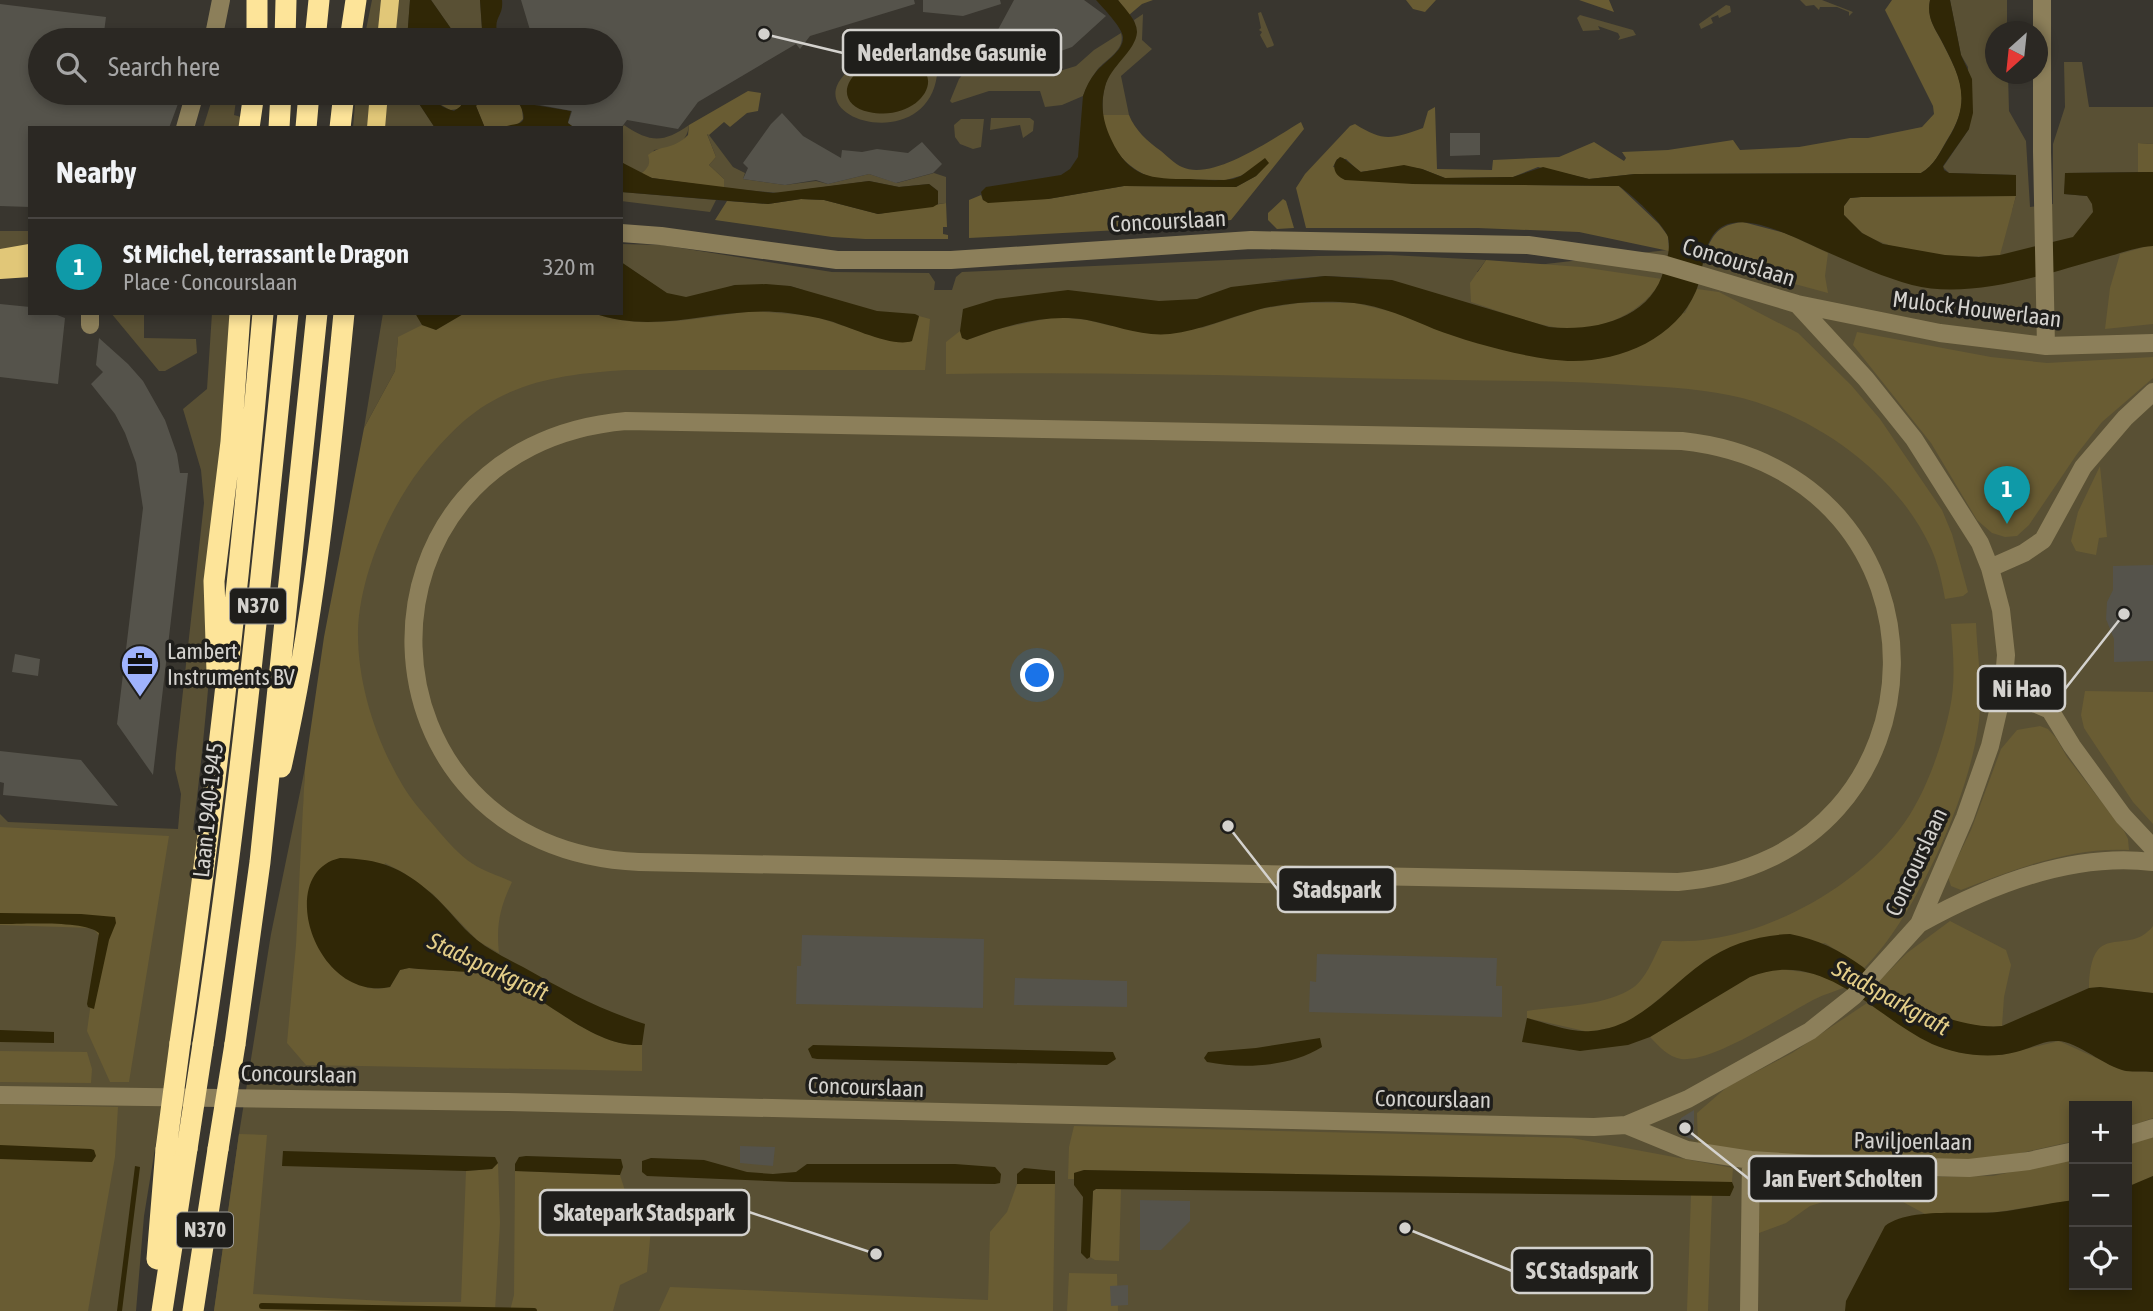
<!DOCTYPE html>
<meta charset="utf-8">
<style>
:root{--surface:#2b2823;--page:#373430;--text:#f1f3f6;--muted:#a6a6a6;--line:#474441;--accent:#95b2f1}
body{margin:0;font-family:"Asap Condensed",sans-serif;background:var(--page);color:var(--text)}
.controls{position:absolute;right:21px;bottom:21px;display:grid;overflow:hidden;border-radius:0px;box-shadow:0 4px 10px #0003}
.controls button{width:63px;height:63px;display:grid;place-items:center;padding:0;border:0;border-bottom:2px solid var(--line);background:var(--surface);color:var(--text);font:35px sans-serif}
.compass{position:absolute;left:1985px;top:21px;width:63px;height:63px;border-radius:50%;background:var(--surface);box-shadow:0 4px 10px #0003;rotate:207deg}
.you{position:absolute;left:1038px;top:676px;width:24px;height:24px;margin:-18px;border:5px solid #fff;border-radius:50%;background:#1a73e8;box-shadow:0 0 0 10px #1a73e833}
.badge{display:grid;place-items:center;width:46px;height:46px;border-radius:50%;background:var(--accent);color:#fff;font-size:23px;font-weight:700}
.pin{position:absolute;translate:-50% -58px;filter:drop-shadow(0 2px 4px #0008)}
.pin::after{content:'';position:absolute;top:37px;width:24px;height:21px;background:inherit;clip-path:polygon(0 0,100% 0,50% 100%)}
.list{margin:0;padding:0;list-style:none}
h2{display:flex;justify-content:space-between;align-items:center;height:91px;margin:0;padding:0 28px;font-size:30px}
h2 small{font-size:23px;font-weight:400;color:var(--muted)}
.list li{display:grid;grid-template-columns:46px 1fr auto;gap:21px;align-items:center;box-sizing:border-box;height:98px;padding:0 28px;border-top:2px solid var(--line)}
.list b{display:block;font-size:26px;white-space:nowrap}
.list p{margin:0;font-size:23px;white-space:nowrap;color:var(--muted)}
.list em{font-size:23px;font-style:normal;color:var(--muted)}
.icon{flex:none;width:38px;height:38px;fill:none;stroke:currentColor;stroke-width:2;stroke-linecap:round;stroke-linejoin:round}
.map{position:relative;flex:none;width:2153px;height:1311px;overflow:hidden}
.search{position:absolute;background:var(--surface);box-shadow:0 4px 10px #0003;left:28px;top:28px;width:595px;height:77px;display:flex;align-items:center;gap:18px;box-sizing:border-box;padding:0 24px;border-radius:38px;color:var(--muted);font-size:26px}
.panel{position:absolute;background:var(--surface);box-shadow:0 4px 10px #0003;left:28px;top:126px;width:595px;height:189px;border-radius:0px}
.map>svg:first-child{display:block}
.green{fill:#595034;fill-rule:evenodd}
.forest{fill:#695c33}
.water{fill:#302706}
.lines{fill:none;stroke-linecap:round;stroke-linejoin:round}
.stream{stroke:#302706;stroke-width:6}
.building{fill:#55534b}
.minor{stroke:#8c7f5a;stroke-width:18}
.major{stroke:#e1c778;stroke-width:18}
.highway{stroke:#fde499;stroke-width:21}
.highway-bridge{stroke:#fde499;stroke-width:21}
.labels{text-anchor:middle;stroke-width:7;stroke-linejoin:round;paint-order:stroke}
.shield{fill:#1f1e1b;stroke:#9e9c98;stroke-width:2}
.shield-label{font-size:21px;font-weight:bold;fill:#d4d2ce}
.street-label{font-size:23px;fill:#d4d2ce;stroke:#1f1e1b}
.poi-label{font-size:23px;fill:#d4d2ce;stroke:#1f1e1b;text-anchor:start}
.water-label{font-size:24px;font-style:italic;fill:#e4ce88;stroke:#1f1e1b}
.leader{fill:none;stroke:#d4d2ce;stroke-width:2.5}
.callout-dot{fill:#d4d2ce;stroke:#1f1e1b;stroke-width:2.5}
.callout{fill:#1f1e1b;stroke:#d4d2ce;stroke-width:2.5}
.callout-label{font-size:24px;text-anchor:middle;font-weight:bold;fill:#d4d2ce}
</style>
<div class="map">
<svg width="2153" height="1311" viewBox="0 0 2153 1311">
<rect width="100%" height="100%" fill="#39362f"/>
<path class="green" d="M372 0H383L379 40H364Z
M396 0H410L407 40H392Z
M431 0H480L482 29 479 40H459Z
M1800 0H1822L1853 12 1849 16V12L1837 7H1820L1819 10 1814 5 1806 6Z
M1950 0H2007V31L1996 32V74H2008L2009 111 2026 141 2030 207 2053 204V144L2065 107 2064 62H2082L2089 107H2153V144L2138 143V172L2066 173 2064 194 2087 196 2153 193V1311H214L239 1134 271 934 305 768 303 823 403 336 398 338 395 371 364 428 383 313H621L663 291 621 262V244L662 245 832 272 929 273 935 282 934 290H952L956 277 962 272 1318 256 1390 255 1486 260 1477 272 2012 210 2016 196 2015 175 1949 173 1943 167 1969 129 1968 67 1961 55ZM1325 276 1369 278 1270 281ZM735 285 790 286 803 290 717 291ZM2074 1106H2127V1285H2074Z
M1726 5 1730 6 1731 12 1719 18 1718 15 1711 18 1713 23 1701 29 1699 24Z
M1261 12 1274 45 1273 46 1267 48 1260 35 1262 32 1259 30 1261 28 1258 13Z
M1143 14 1142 40 1152 49 1121 76 1129 115H1103C1102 101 1103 87 1109 75 1121 53 1140 49 1134 20Z
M1580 15 1633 30 1636 35 1618 40 1620 37 1618 33 1598 26 1600 30 1583 31 1577 18Z
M1121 33C1126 50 1107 58 1097 70 1091 78 1086 87 1083 96L1062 105 1045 107 1040 91H989L952 103 950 101 959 79 975 60 1004 73 1028 75 1053 73 1076 66 1094 50Z
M897 50C916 54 926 58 937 75 927 154 802 121 844 75 859 59 876 52 897 50Z
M214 93H237L234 115 241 117 239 128H203Z
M356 93H373L369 128H353Z
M387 93H412L435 128H383Z
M991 118H1030L1034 121 1033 131 1023 138 1020 125 990 130Z
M961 119H984L981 147 973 149 960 144 955 137 954 125Z
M624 125C651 143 663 143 689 125 687 145 672 148 654 150L648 168 640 174 621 162V129Z
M706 131 733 167 745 173 743 179 785 185 816 181 828 184 869 174 897 183 934 173 946 177V203L938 204V191L929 184 899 187 869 181 779 193 724 188V179L709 165 716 157Z
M621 192 716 200 710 212 621 201Z
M0 231H30V247L0 251Z
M111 313H144V338L196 339 197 353 165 371H159Z
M212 313H234C222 485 215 659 193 830L207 831 144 1216 136 1311H0V814L8 822 178 829 181 794 175 769 176 754 204 503 201 470 183 409 207 389Z"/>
<path class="forest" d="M1118 0H1153L1142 4 1129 15Z
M1406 0H1436L1425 12 1413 9Z
M1579 0H1609L1614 12Z
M1892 0H1930C1927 16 1933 26 1941 40 1961 79 1973 100 1947 140 1940 152 1934 166 1921 173L1635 174 1589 179 1538 167 1513 177 1445 178 1422 169 1404 166 1360 172 1346 159H1337L1333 167 1414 184 1619 186 1659 224 1668 236 1669 251 1579 232 1478 228H1306L1296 188 1305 174 1350 126 1355 124C1383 142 1392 139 1423 128L1428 111 1435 107 1437 169 1492 170 1493 160 1559 157 1594 142 1624 161 1626 158 1622 152 1668 150 1733 140 1740 150 1799 147 1850 138H1868L1922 127 1934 114 1933 106 1885 10Z
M748 91 761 93 758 111 747 113 730 127 724 122 709 135 707 134 716 157 709 165 724 179V188L652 178 640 174C648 168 651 165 648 155 661 144 672 151 688 135L689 125Z
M433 93H462V103L459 109 450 110 436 102Z
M479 101 517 103 522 107 523 119 516 126 485 128 476 106Z
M1103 115H1129C1135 130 1147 141 1161 151 1167 156 1175 164 1182 167 1213 182 1275 137 1301 122L1304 129 1231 220 1138 229 969 238V200L981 195 983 200 1048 199 1124 186 1236 187 1256 176 1268 163 1240 176 1226 180 1157 179C1127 171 1107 146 1103 115Z
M2138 143 2153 144V172H2138Z
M2016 196 2000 255C1961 259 1899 255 1864 234 1857 229 1850 222 1844 215V206L1850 198 1861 197Z
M801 199 824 200 878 214 946 203 947 227H943V234L948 235V239H865L832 237 715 220 727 201 768 204Z
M1283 199 1286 201 1294 228 1277 229 1268 220V213Z
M1743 222 1785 233 1828 253 1825 276 1828 293 1703 259C1712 236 1716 225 1743 222Z
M2148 246H2153V324L2105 329 2110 288 2120 254Z
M1486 260 1581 267 1662 279C1641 317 1591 336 1549 326 1523 321 1497 310 1471 302L1470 283Z
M1697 289 1719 292 1798 333 1851 385 1880 419 1942 510 1952 534 1968 592 1963 596 1945 599C1942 582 1938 563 1930 546 1898 478 1828 425 1756 402 1722 391 1683 388 1647 386 1583 381 1519 381 1454 380 1285 377 1115 371 946 374V342L960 331 962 338 967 340 998 329 1054 317 1087 320 1111 326 1202 328 1260 309 1300 303H1355L1397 313 1438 330 1490 345 1685 313Z
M754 311 813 316 884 339 916 328 919 316 930 319 925 370H626C581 373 538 377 498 398 466 414 442 441 420 469 388 511 360 576 358 630 357 683 376 741 403 786 412 801 424 814 436 828 447 841 459 855 473 864 485 872 500 876 512 882 500 907 496 925 499 953L478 941 433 894 404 873 385 863 367 988 379 989 390 987 400 970 409 968C433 971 475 970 496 977 542 992 590 1048 642 1045V1071L306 1065 287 1043 296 945 305 768 324 637 364 428 395 371 398 337 422 325 436 330 465 313H593C645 332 700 317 754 311Z
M1857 332 1991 357 2047 363 2153 357V378L2102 422 2077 454 2029 525 2017 536 2005 537 1992 533 1977 520 1931 443 1853 345Z
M2100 466 2107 537 2099 538 2096 555 2076 551 2071 541 2078 512Z
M1976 623C1977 651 1982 681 1980 708 1977 781 1916 918 1864 968L1825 943 1706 960 1638 1016 1619 1026 1589 1032 1527 1018V1011C1559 1006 1608 1006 1634 987 1647 977 1655 955 1662 941 1678 941 1694 942 1710 939 1780 929 1856 885 1899 830 1924 799 1942 747 1950 708 1956 680 1953 652 1951 624Z
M2085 691 2153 692V824L2133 802 2084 728 2081 715Z
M2040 726 2048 729 2056 738 2067 757 2124 831 2128 839 2129 850C2071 847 2015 869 1961 890L1951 886 1948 877 1971 830 2001 749 2017 730Z
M0 827 169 836 129 1082H110L87 1031 100 937 93 928 0 925Z
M1950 921 2006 950 2011 965 2004 997 2002 1026C1957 1031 1915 1005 1878 982L1907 953Z
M2153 926V993L2100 987 2089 988C2091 916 2127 959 2153 926Z
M1780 969 1817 974 1846 987C1836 991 1825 994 1815 999 1784 1015 1713 1063 1681 1059 1668 1057 1659 1046 1650 1037L1749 977 1765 971Z
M1867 1003 1934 1044 1961 1053 2001 1055 2059 1041 2125 1071 2153 1072V1118L2127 1127V1106H2074V1141L1995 1159 1923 1160 1765 1154 1698 1145 1697 1113 1727 1087 1792 1053Z
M0 1051 87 1052 92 1069 91 1083 0 1082Z
M0 1104 118 1107 115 1157 88 1311H0Z
M1074 1126 1572 1138 1733 1168 1732 1182 1084 1170 1074 1173V1179H1068L1069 1147Z
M239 1134 267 1135 253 1294 404 1302H461L466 1171 492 1169 498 1163 500 1223 495 1311H214Z
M2153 1137V1176L2127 1187V1145Z
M2074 1158V1200L1997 1212 1927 1215 1903 1202H1823L1810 1206 1786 1223 1759 1233 1760 1181 1770 1170 1926 1177 1993 1176Z
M515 1171 620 1175 626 1194 652 1218 647 1272 620 1285 613 1311H510L514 1295Z
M1017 1184H1055L1053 1311H659L670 1287 988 1300 990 1232 1007 1212Z
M1096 1189H1121L1119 1261 1095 1260 1090 1257 1093 1191Z
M1691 1195H1712L1708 1311H1687Z
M1069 1273 1117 1274 1118 1311H1067Z"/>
<path class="water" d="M410 0H431L459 40H407Z
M480 0H502C504 19 491 15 499 40H479L482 29Z
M1096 0H1118C1125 9 1137 20 1137 32 1136 51 1110 66 1105 87 1100 105 1103 122 1111 139 1129 178 1151 179 1190 179 1204 180 1219 181 1233 179L1241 176 1265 158 1269 163 1256 176 1236 187 1124 186 1048 199 988 203 983 200 981 192 986 187 1061 175 1070 169 1078 157 1083 96C1086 87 1090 79 1096 72 1104 62 1124 51 1123 37 1122 27 1103 8 1096 0Z
M1930 0H1950L1961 55 1972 79 1973 113 1969 129 1943 166 1944 170 1949 173 2016 175V196L1861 197 1850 198 1844 206V215L1862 233 1883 244 1945 255 1979 257 2000 255 2073 237 2093 212 2092 204 2087 196 2064 194 2065 173 2153 172V246C2136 247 2119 254 2103 258 2046 274 1970 300 1912 285 1883 277 1854 264 1827 252 1801 241 1756 215 1728 224 1701 233 1705 270 1696 291 1676 338 1622 361 1573 361 1535 361 1471 343 1434 329 1408 318 1382 306 1354 303 1323 300 1287 302 1257 310 1228 318 1201 330 1170 334 1141 337 1115 325 1087 320 1045 313 1005 326 967 340L962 338 960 331 963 309 996 299 1068 290 1159 301 1197 299 1231 287 1325 276 1392 280 1549 327C1594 332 1652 319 1664 269 1667 259 1671 247 1668 237 1664 224 1631 194 1619 186L1413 184 1345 180C1334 176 1330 164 1340 157L1343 158 1361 172 1404 165 1422 169 1445 178 1513 177 1543 167 1589 179 1635 174 1921 173C1934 166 1940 152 1948 139 1973 99 1959 74 1939 36 1932 24 1927 15 1930 0Z
M890 58C958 61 925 124 869 112 844 107 839 86 860 70 868 64 880 60 890 58Z
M412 93H433C434 104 444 108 454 111L461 106 462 93H500L528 104 571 111 568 122 575 128H502C515 121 531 129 520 105L480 101 476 106 485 128H435Z
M621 162 652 178 773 193 869 181 899 187 929 184 938 191V204L933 207 878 214 824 200 801 199 768 204 621 192Z
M621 262 667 293 686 297 735 285 766 284 790 286 877 311 915 314 919 316 912 341C893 348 850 327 830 321 816 317 802 315 788 313 721 304 660 337 593 313H621Z
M415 313H465L436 330 422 325Z
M340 858C379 859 402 867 432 894 448 908 460 926 477 940 491 951 508 959 523 967 563 990 601 1010 645 1024L642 1045C590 1048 542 992 496 977 475 970 433 971 409 968L400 970 390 987C315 1002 274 873 340 858Z
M0 913 81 914 115 917 116 923 109 940 94 1009 88 1007 87 1004 99 933C85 920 22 924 0 924Z
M1790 934C1817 939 1840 950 1863 967 1868 971 1872 978 1878 982 1906 1006 1965 1030 2002 1026L2089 988 2100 987 2153 993V1072C2144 1071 2135 1072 2126 1071 2105 1067 2077 1041 2058 1041 2043 1040 2030 1049 2016 1052 1990 1059 1957 1055 1932 1044 1871 1015 1824 948 1750 977L1650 1037 1628 1045 1580 1051 1522 1042 1527 1018C1547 1023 1570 1033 1591 1031 1639 1028 1667 988 1704 962 1728 944 1760 935 1790 934Z
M0 1030 54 1032V1043L0 1042Z
M1320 1038 1322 1047C1290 1067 1243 1069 1207 1062L1204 1058 1208 1052 1256 1048Z
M813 1045 1113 1052 1116 1059 1107 1065 817 1059 812 1058 808 1049Z
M0 1145 91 1149 94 1150 96 1156 92 1162 0 1159Z
M283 1151 495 1157 498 1163 492 1169 466 1171 282 1166Z
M526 1156 621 1159 623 1167 620 1175 515 1171V1164L519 1157Z
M651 1158 704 1160 747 1172 773 1174 796 1172 807 1164H955L995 1167 1001 1174 1000 1183 995 1184 792 1182 647 1176 642 1172V1161Z
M135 1166 140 1167 122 1311H117Z
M1024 1168 1055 1171V1184H1017V1174Z
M1084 1170 1732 1182 1734 1187 1730 1196 1096 1189 1093 1191 1090 1257 1087 1259 1081 1253 1083 1197 1074 1185V1173Z
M2153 1176V1311H1845L1846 1301 1885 1226C1909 1207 1967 1215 1998 1212 2024 1209 2049 1203 2074 1200V1285H2127V1187Z"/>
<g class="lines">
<path class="stream" d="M262 1306 534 1311"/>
</g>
<path class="building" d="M521 0H914L915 4 810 36 800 49 796 44 698 102 678 129 627 120 621 128H575L568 123 572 111 518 101 519 93H611V40H533Z
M923 0H1000L1001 4 963 16 923 12Z
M1014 0H1084L1106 16 1072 47 1058 52 1030 42 1036 68 1003 60 1004 58 987 50Z
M0 4 106 17 103 40H40V93H182L169 128H30V207L0 206Z
M782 113 803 136 841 158 842 150 862 152 877 149 908 153 922 142 942 164 933 173 896 183 869 174 828 184 816 180 785 185 743 179 748 168 743 163 771 124Z
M1450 133H1480V155L1450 156Z
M0 304 30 307V313H52L65 318 58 384 0 377Z
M99 338 128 364 143 381 165 420 177 454 180 473H188L153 775 117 724 143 508 136 463 125 433 115 414 91 384 103 372 96 365Z
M2153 565V661L2114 662V639L2106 619 2107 602 2113 590V566Z
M15 654 40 659 38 676 12 672Z
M0 751 81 760 118 806 3 795 4 783 0 782Z
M802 935 984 939 983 1008 796 1004 797 966H801Z
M1317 954 1497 958 1496 986H1502V1017L1309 1012 1310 981 1316 982Z
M1015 978 1127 981V1007L1014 1005Z
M1694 1110V1140L1679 1134 1677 1127 1681 1118Z
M740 1146 775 1147 773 1166 740 1163Z
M1140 1200 1190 1201V1221L1161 1250H1140Z
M1128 1285V1305L1111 1306 1110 1286Z"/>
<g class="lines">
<path class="minor" d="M2042 0V152L2046 346
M213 40 221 0
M185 128 195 93
M621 233 661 236 837 260H951L1251 240 1528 245 1662 264 1797 304 1940 333 2046 346 2153 343
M90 325V313
M626 421 1682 441C1965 471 1960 860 1678 882L639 862C345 850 336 446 626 421Z
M1990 568 2024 553 2043 540 2083 467 2125 418 2153 392
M2003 690 2050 710 2072 746 2123 816 2153 848
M1919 924C1989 885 2072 852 2153 862
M0 1095 507 1102 1594 1127 1626 1125 1688 1099 1810 1031 1854 996 1919 924 1965 817 1990 746 2003 690 2006 655 2001 610 1990 568 1980 543 1914 439 1866 379 1797 304
M1626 1125 1687 1150 1751 1160 1830 1165 1969 1168 2029 1161 2074 1151
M2127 1136 2153 1128
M1749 1311 1751 1160"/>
<path class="major" d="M386 40 390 0
M376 128 379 93
M0 258 30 253
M0 270 30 268"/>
<path class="highway" d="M257 0V40
M285 40 286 0
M315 40 319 0
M350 40 356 0
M249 128 254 93
M279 128 281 93
M306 128 309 93
M340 128 344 93
M217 672 214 581 231 442 240 313
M281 767C315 618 329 465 344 313
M180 1043C215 801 242 557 263 313
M203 1044C240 802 263 557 288 313
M235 1044 260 862 317 313
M157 1259 166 1149
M162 1311 187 1149
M193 1311 218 1149"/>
<path class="highway-bridge" d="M166 1149 180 1043
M187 1149 203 1044
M218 1149 235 1044"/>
</g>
<defs>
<g id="office-pin" transform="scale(2.0125)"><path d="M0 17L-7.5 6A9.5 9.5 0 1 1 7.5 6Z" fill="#9fb3fd" stroke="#1f1e1b"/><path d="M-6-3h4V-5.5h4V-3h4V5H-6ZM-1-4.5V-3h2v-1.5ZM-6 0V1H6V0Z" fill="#111"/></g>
</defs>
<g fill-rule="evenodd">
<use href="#office-pin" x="140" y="664"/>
</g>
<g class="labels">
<g class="shield">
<rect x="230" y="588.5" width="56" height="35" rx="5"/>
<rect x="177" y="1212.5" width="56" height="35" rx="5"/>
</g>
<g class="shield-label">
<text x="258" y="613">N370</text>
<text x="205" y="1237">N370</text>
</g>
<g class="street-label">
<text transform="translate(1168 221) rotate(-3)" y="8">Concourslaan</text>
<text transform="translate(1739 262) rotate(17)" y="8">Concourslaan</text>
<text transform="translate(1977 309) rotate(7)" y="8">Mulock Houwerlaan</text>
<text transform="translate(208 810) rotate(-84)" y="8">Laan 1940-1945</text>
<text transform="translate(1916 862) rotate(-65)" y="8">Concourslaan</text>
<text transform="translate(299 1074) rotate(1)" y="8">Concourslaan</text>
<text transform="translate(866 1087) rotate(2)" y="8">Concourslaan</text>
<text transform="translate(1433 1099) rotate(1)" y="8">Concourslaan</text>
<text transform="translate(1913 1141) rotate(1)" y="8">Paviljoenlaan</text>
</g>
<g class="poi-label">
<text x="167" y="659">Lambert<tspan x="167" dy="26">Instruments BV</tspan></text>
</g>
<g class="water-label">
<text transform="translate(488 967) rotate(25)" y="8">Stadsparkgraft</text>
<text transform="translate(1891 998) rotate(29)" y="8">Stadsparkgraft</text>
</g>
</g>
<path class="leader" d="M764 34L843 53M2124 614L2065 689M1228 826L1278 890M1685 1128L1749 1179M876 1254L749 1212M1405 1228L1512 1271"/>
<g class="callout-dot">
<circle cx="764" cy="34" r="7"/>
<circle cx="2124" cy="614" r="7"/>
<circle cx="1228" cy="826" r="7"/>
<circle cx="1685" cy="1128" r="7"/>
<circle cx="876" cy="1254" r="7"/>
<circle cx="1405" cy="1228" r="7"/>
</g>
<g class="callout">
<rect x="843" y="30" width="218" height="45" rx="7"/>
<rect x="1978" y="666" width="87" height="45" rx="7"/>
<rect x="1278" y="867" width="117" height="45" rx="7"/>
<rect x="1749" y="1156" width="187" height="45" rx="7"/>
<rect x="540" y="1190" width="209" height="45" rx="7"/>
<rect x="1512" y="1248" width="140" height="45" rx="7"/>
</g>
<g class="callout-label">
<text x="952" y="61">Nederlandse Gasunie</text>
<text x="2022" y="697">Ni Hao</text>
<text x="1337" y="898">Stadspark</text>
<text x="1843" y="1187">Jan Evert Scholten</text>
<text x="644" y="1221">Skatepark Stadspark</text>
<text x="1582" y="1279">SC Stadspark</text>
</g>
</svg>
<div class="controls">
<button>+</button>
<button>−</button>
<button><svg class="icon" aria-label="locate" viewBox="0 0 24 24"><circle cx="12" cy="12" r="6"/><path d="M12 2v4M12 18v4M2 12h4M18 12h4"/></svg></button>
</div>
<svg class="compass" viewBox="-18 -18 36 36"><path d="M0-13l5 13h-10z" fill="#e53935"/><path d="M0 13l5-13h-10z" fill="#a6a6a6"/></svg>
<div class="you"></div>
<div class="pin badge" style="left:2007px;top:524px;background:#0f9aa8">1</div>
<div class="search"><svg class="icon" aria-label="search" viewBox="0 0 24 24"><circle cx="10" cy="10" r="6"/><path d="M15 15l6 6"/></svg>Search here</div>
<section class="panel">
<h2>Nearby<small></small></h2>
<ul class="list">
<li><span class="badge" style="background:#0f9aa8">1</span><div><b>St Michel, terrassant le Dragon</b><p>Place · Concourslaan</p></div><em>320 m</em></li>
</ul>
</section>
</div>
